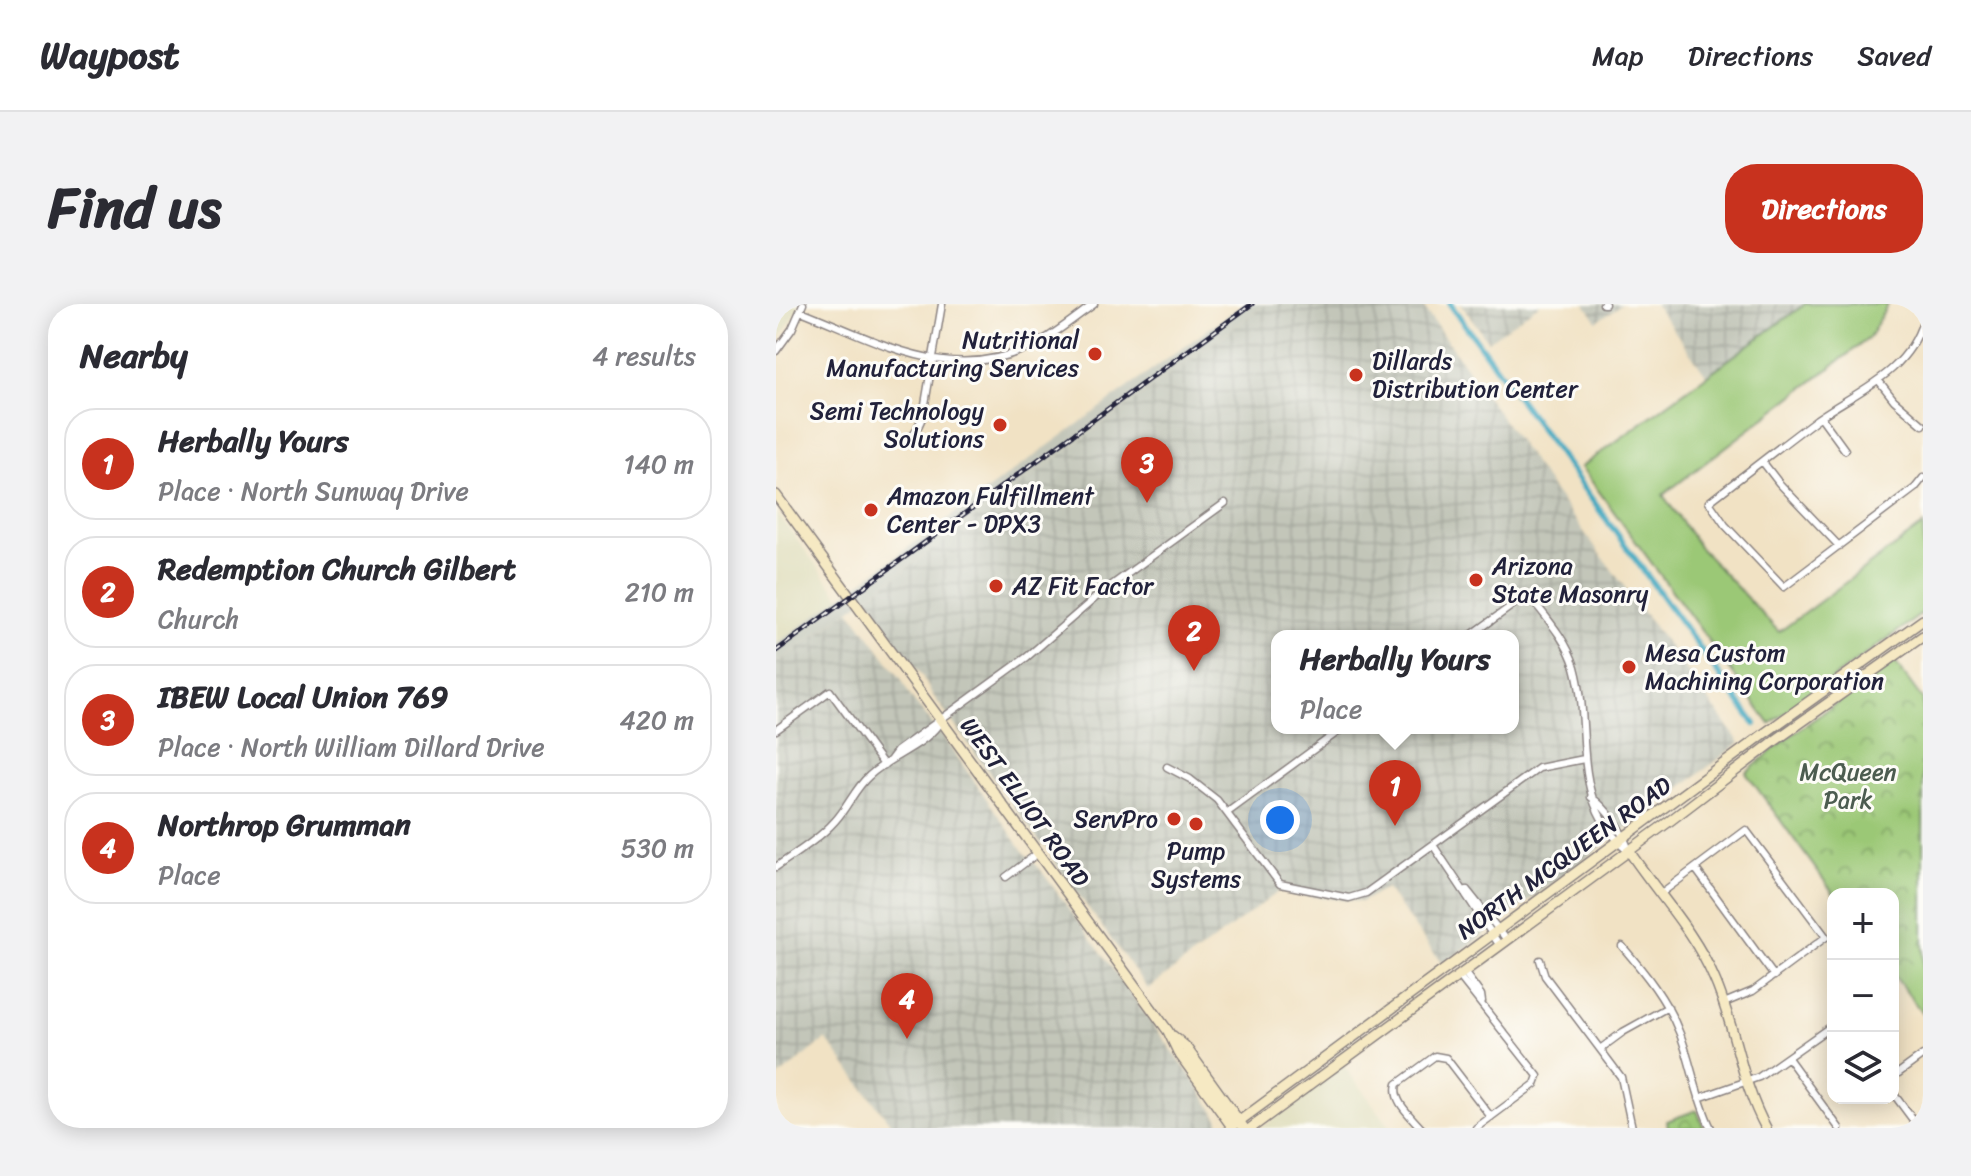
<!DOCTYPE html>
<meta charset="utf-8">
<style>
:root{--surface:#fff;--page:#f2f2f3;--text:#2b2b33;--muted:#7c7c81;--line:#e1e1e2;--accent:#c8321e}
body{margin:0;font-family:Sriracha,sans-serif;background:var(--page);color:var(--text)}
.controls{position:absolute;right:24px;bottom:24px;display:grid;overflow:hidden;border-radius:16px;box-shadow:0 4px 20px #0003}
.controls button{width:72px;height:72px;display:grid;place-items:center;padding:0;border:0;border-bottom:2px solid var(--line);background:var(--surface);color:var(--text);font:40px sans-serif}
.you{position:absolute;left:504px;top:516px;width:28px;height:28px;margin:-20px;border:6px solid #fff;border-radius:50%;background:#1a73e8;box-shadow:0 0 0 12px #1a73e833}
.badge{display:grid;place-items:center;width:52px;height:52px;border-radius:50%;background:var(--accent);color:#fff;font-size:26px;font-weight:700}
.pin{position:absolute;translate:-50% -66px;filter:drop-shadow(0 2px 4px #0008)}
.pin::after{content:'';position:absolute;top:42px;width:28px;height:24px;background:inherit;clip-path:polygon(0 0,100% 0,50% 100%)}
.popup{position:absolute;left:495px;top:326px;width:248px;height:104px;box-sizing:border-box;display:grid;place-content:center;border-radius:16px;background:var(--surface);filter:drop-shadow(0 2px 6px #0005);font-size:26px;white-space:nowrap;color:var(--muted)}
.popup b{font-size:30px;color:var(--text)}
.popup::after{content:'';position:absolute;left:50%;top:100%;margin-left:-16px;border:16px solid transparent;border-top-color:var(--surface)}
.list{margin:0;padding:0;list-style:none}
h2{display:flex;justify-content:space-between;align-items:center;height:104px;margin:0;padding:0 32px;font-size:34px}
h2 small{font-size:26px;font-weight:400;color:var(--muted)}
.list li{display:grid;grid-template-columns:52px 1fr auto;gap:24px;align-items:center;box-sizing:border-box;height:112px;margin:0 16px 16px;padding:0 16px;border:2px solid var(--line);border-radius:32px}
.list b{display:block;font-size:30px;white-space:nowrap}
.list p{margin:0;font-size:26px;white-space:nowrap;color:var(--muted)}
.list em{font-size:26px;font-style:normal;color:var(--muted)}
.icon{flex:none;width:44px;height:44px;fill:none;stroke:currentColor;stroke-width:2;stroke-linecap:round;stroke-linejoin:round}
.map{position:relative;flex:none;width:1147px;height:824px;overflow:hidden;border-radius:32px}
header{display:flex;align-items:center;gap:48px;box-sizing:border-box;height:112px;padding:0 40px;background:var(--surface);border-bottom:2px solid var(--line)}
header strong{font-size:38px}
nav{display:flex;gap:44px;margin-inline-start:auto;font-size:28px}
.intro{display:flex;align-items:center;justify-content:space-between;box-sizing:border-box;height:192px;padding:0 48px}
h1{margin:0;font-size:56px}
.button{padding:20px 36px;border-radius:32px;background:var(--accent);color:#fff;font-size:28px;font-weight:700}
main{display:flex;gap:48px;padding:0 48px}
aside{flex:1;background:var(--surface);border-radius:32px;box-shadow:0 4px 20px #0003}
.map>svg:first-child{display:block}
.built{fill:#dfddbb}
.industrial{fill:url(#industrial-grid);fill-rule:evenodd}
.railway{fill:#c3c6b9}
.grass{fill:#9bc876;stroke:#5e7558;stroke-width:2}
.park{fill:url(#park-crowns);stroke:#5e7558;stroke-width:2}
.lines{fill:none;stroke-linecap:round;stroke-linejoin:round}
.stream{stroke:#40a8c0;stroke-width:2}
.canal{stroke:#40a8c0;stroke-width:6}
.street-casing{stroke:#8a8280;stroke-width:9}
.secondary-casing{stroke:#8a8280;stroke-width:12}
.street{stroke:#fff;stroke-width:6}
.secondary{stroke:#f6e9c3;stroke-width:9}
.rail-casing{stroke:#22223b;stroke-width:5}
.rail{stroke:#fdfcf7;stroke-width:2;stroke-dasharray:6;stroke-linecap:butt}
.poi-dot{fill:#c8321e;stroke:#fdfcf7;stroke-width:3}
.labels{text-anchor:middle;stroke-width:6;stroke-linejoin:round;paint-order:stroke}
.poi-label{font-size:24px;fill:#22223b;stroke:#fdfcf7;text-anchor:start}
.park-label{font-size:24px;fill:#4c5c50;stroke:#fdfcf7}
.street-label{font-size:24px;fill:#22223b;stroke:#fdfcf7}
</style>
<header>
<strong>Waypost</strong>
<nav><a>Map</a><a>Directions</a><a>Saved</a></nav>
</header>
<div class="intro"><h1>Find us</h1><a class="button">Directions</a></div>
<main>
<aside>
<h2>Nearby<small>4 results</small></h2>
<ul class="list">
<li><span class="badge">1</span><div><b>Herbally Yours</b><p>Place · North Sunway Drive</p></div><em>140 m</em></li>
<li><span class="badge">2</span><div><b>Redemption Church Gilbert</b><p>Church</p></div><em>210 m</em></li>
<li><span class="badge">3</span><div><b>IBEW Local Union 769</b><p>Place · North William Dillard Drive</p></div><em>420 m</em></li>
<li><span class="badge">4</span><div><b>Northrop Grumman</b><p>Place</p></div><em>530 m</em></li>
</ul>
</aside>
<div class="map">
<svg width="1147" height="824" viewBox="0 0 1147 824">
<defs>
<pattern id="industrial-grid" width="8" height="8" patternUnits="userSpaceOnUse" patternTransform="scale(2)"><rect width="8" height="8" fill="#c3c6b9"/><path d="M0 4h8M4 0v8" fill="none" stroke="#a7aaa0"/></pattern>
<pattern id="park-crowns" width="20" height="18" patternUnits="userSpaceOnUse" patternTransform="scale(2)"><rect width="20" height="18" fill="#9bc876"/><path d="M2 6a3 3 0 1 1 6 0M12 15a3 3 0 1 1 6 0" fill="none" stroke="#7ea262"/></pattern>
</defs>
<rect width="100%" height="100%" fill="#fdfcf7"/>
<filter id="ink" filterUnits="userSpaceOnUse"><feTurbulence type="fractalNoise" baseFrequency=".0125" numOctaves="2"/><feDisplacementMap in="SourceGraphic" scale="16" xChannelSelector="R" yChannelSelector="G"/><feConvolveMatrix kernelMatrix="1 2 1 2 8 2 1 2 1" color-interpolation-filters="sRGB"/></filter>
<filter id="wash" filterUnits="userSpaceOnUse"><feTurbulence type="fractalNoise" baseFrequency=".006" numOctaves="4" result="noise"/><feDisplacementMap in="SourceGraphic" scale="32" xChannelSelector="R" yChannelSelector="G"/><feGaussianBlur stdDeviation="1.8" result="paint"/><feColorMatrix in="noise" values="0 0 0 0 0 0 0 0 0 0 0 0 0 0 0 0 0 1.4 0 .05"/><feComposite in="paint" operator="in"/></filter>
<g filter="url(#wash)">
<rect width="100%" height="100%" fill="#f1e2c4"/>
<path class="built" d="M0 0H23L17 14 0 40Z
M0 208 64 293 0 340Z
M568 762 615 824H484L520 801 532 789Z"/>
<path class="industrial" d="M490 0H645L774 182 964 439 667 661 610 584 585 598 523 591 506 585 372 685 274 552 277 549 263 537 156 390 145 370 86 297ZM501 332H737V424H501Z
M685 0H764L712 37Z
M809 0H846L821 17Z
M879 0H1029L931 72Z
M74 306 126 376 135 394 168 434 247 547 264 565 419 778 443 815V824H118L50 735 0 775V360Z"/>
<path class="railway" d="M467 0H490L0 360V340Z"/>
<path class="grass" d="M1029 0H1112L1093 34 887 191 925 245 1003 328 1147 221V309L994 420 805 163Z"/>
<path class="park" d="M1119 358 1147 396V710L1117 670V590H1058L970 469 1007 437Z
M921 806 928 824H892L891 817Z"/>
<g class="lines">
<path class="stream" d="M436 821 438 824"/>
<path class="canal" d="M674 0 979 420"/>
</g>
</g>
<g filter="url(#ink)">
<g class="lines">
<g class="street-casing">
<path id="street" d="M827 0H829
M25 7C109 40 184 87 272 33 288 23 303 11 318 0
M1147 17C1131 70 1082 86 1041 115 1005 142 969 170 933 198L949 221 1008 283 1139 184 1147 174
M0 47 16 25 27 0
M1103 77 1118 96 1147 121
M1045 113 1069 146
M127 139 139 129 147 112 166 0
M986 157 1003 179 1063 242
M694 332 752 290C769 312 791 336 799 363 817 428 792 497 853 547
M0 426 54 387 108 461
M115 455 121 447 251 353 325 289 449 199
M391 463 414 475 441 496 504 580 573 594 590 589 763 464 808 455
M815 493C832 505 847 528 853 547
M452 508 567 424
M657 541 724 642
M0 563C20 549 43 535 59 517 72 503 79 484 93 472 115 451 144 445 163 420
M919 564 998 672
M230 573 262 549
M691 586 731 636
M884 590 970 526 1050 633 977 687 948 699
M846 642C869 669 891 696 904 730 916 761 920 794 935 824
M764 656 769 672 845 773 856 824
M688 668 705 691 706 698
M683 672 762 772 759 780 700 824
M824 745 847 728 892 703
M1012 754 1063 824
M1117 773 1147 751
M1117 789 1143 824
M923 794 983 773 1057 721
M645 824C634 811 616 797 621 780L659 752 670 754 715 813"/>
</g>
<g class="secondary-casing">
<path id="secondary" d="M0 191 392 727 402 748 457 824
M853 547C881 589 918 627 938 674 960 723 964 777 990 824
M397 732 409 742 468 824
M454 824 989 429 1147 316
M475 824 895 516 1000 436 1147 332"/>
</g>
<use href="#street" class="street"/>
<use href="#secondary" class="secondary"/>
<g class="rail-casing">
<path id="rail" d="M0 347 476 0"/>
</g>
<use href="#rail" class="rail"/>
</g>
</g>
<g class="poi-dot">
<circle cx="319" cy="50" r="8"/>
<circle cx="580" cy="71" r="8"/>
<circle cx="224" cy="121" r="8"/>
<circle cx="95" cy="206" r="8"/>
<circle cx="700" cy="276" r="8"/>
<circle cx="220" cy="282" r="8"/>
<circle cx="853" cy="363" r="8"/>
<circle cx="398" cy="515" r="8"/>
<circle cx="420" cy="520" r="8"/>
</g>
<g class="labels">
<g class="poi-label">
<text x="303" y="44" text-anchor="end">Nutritional<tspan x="303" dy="28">Manufacturing Services</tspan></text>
<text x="596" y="65">Dillards<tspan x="596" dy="28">Distribution Center</tspan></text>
<text x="208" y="115" text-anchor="end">Semi Technology<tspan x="208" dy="28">Solutions</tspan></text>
<text x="111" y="200">Amazon Fulfillment<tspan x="111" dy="28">Center - DPX3</tspan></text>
<text x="716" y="270">Arizona<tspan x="716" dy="28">State Masonry</tspan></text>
<text x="236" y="290">AZ Fit Factor</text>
<text x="869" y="357">Mesa Custom<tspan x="869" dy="28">Machining Corporation</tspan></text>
<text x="382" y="523" text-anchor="end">ServPro</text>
<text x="420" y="555" text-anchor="middle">Pump<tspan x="420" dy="28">Systems</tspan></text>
</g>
<g class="park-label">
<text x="1072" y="476">McQueen<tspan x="1072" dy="28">Park</tspan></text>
</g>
<g class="street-label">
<text transform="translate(249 498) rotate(54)" y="8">WEST ELLIOT ROAD</text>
<text transform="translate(788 554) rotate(-36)" y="8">NORTH MCQUEEN ROAD</text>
</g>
</g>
</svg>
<div class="controls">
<button>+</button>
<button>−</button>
<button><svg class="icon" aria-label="layers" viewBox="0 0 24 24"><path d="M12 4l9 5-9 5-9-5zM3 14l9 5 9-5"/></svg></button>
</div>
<div class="you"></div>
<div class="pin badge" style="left:619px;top:522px">1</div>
<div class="popup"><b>Herbally Yours</b>Place</div>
<div class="pin badge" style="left:418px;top:367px">2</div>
<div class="pin badge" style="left:371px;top:199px">3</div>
<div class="pin badge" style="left:131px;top:735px">4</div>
</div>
</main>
